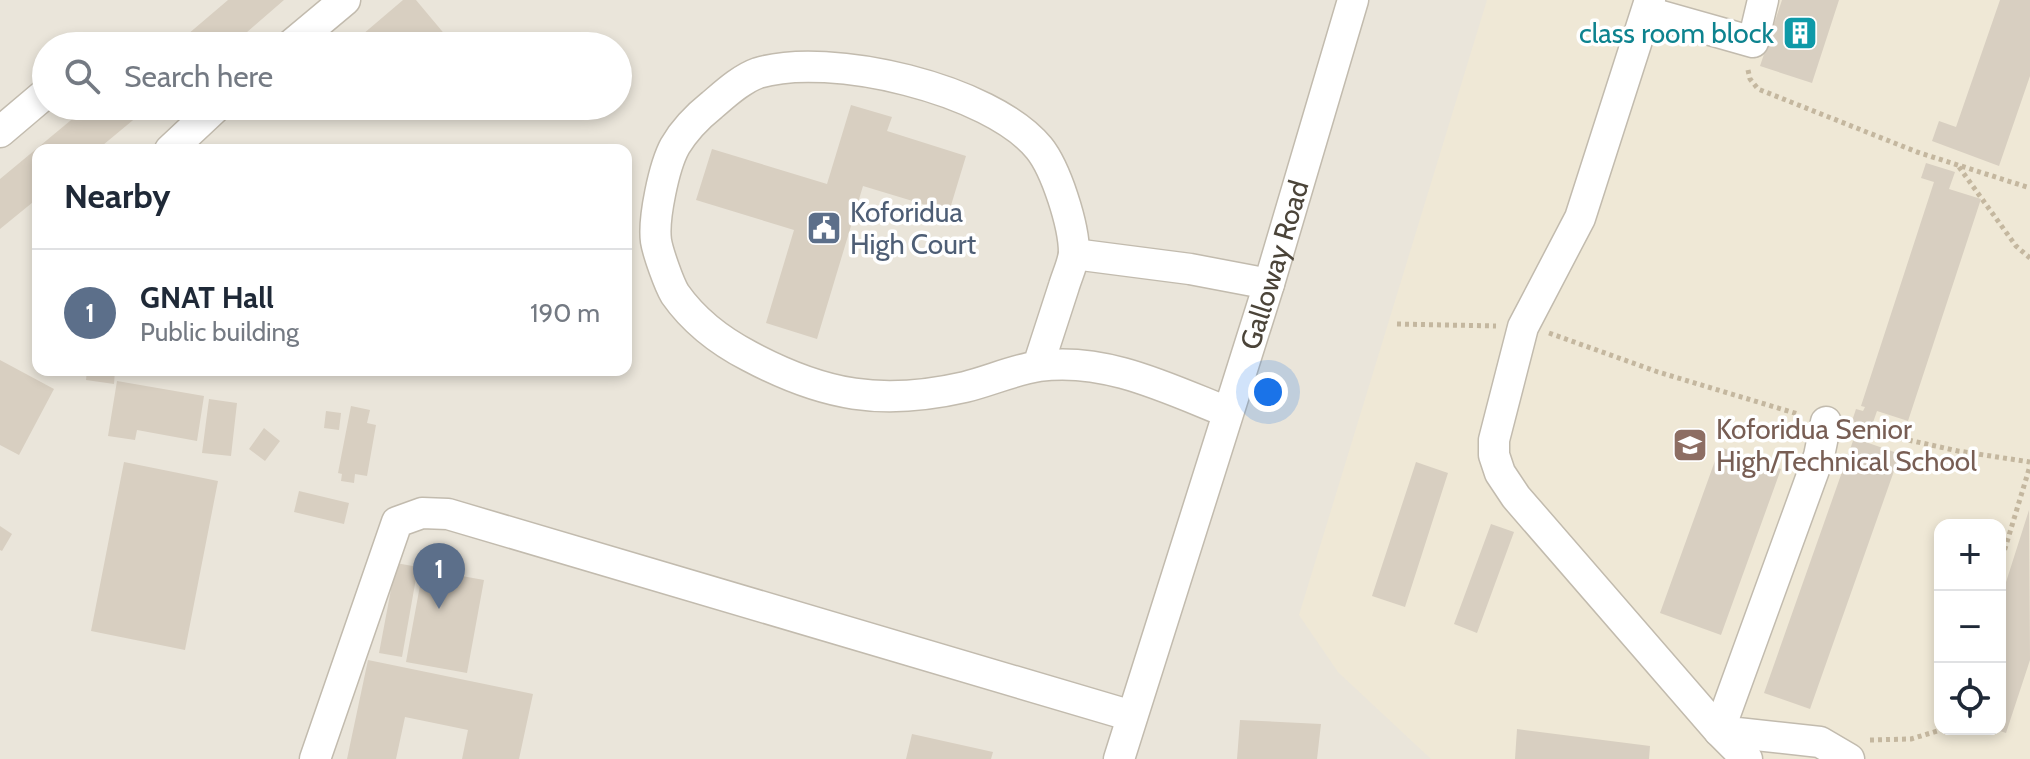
<!DOCTYPE html>
<meta charset="utf-8">
<style>
:root{--surface:#fff;--page:#f6f6f7;--text:#1f2937;--muted:#747a83;--line:#e0e1e3;--accent:#fc3f1d}
body{margin:0;font-family:Cabin,sans-serif;background:var(--page);color:var(--text)}
.controls{position:absolute;right:24px;bottom:24px;display:grid;overflow:hidden;border-radius:16px;box-shadow:0 4px 12px #0003}
.controls button{width:72px;height:72px;display:grid;place-items:center;padding:0;border:0;border-bottom:2px solid var(--line);background:var(--surface);color:var(--text);font:40px sans-serif}
.you{position:absolute;left:1268px;top:392px;width:28px;height:28px;margin:-20px;border:6px solid #fff;border-radius:50%;background:#1a73e8;box-shadow:0 0 0 12px #1a73e833}
.badge{display:grid;place-items:center;width:52px;height:52px;border-radius:50%;background:var(--accent);color:#fff;font-size:26px;font-weight:700}
.pin{position:absolute;translate:-50% -66px;filter:drop-shadow(0 2px 4px #0008)}
.pin::after{content:'';position:absolute;top:42px;width:28px;height:24px;background:inherit;clip-path:polygon(0 0,100% 0,50% 100%)}
.list{margin:0;padding:0;list-style:none}
h2{display:flex;justify-content:space-between;align-items:center;height:104px;margin:0;padding:0 32px;font-size:34px}
h2 small{font-size:26px;font-weight:400;color:var(--muted)}
.list li{display:grid;grid-template-columns:52px 1fr auto;gap:24px;align-items:center;box-sizing:border-box;height:128px;padding:0 32px;border-top:2px solid var(--line)}
.list b{display:block;font-size:30px;white-space:nowrap}
.list p{margin:0;font-size:26px;white-space:nowrap;color:var(--muted)}
.list em{font-size:26px;font-style:normal;color:var(--muted)}
.icon{flex:none;width:44px;height:44px;fill:none;stroke:currentColor;stroke-width:2;stroke-linecap:round;stroke-linejoin:round}
.map{position:relative;flex:none;width:2030px;height:759px;overflow:hidden}
.search{position:absolute;background:var(--surface);box-shadow:0 4px 12px #0003;left:32px;top:32px;width:600px;height:88px;display:flex;align-items:center;gap:20px;box-sizing:border-box;padding:0 28px;border-radius:44px;color:var(--muted);font-size:30px}
.panel{position:absolute;background:var(--surface);box-shadow:0 4px 12px #0003;left:32px;top:144px;width:600px;height:232px;border-radius:16px}
.map>svg:first-child{display:block}
.residential{fill:#eae5da;fill-rule:evenodd}
.education{fill:#efe8d6;fill-rule:evenodd}
.building{fill:#d8cfc1}
.lines{fill:none;stroke-linecap:round;stroke-linejoin:round}
.minor-casing{stroke:#c2bbae;stroke-width:33}
.path{stroke:#c4b79f;stroke-width:5;stroke-dasharray:4 4;stroke-linecap:butt}
.minor{stroke:#fff;stroke-width:30}
.labels{text-anchor:middle;stroke-width:7;stroke-linejoin:round;paint-order:stroke}
.culture-label{font-size:28px;fill:#0d838f;stroke:#fff;text-anchor:end}
.service-label{font-size:28px;fill:#4e5e75;stroke:#fff;text-anchor:start}
.street-label{font-size:28px;fill:#4b4439;stroke:#fff}
.education-label{font-size:28px;fill:#785e54;stroke:#fff;text-anchor:start}
</style>
<div class="map">
<svg width="2030" height="759" viewBox="0 0 2030 759">
<rect width="100%" height="100%" fill="#f6f3ec"/>
<path class="residential" d="M0 0H2030V759H0ZM46 46H618V106H46ZM38 150H626V370H38ZM1940 525H2000V729H1940Z"/>
<path class="education" d="M1487 0H2030V759H1431L1338 672 1299 615ZM1940 525H2000V729H1940Z"/>
<path class="building" d="M228 0H284L231 46H174Z
M403 0H416L452 43 448 46H349Z
M1782 0H1839L1812 83 1760 66Z
M2000 0H2030V76L1999 166 1932 141 1939 121 1956 127Z
M851 105 892 117 887 131 966 156 949 212 863 186 817 339 766 323 794 230 696 200 712 149 827 184Z
M88 106H150L97 150H38V198L0 229V179Z
M1926 163 1955 172 1949 189 1981 199 1908 421 1877 411 1871 428 1852 421 1856 409 1863 411 1865 407 1861 406 1934 182 1921 178Z
M0 360 54 389 19 455 0 445Z
M87 370H115L114 384 86 380Z
M117 381 204 396 197 441 137 430 135 440 108 436Z
M209 399 237 403 231 456 202 453Z
M351 406 370 410 367 423 376 425 367 476 355 474 354 483 341 481 342 474 338 473Z
M326 411 341 413 339 430 324 428Z
M264 428 280 441 265 461 249 449Z
M1854 438 1900 454 1810 709 1764 693Z
M1720 447 1781 469 1721 635 1660 613Z
M124 462 218 481 185 650 91 631Z
M1416 462 1448 473 1405 607 1372 596Z
M299 491 349 503 344 524 294 512Z
M2029 510 2030 660 2006 733 2000 731V601Z
M1491 524 1514 532 1477 633 1454 624Z
M0 526 12 534 2 551 0 550Z
M396 563 418 567 402 657 379 653Z
M423 569 484 580 467 673 406 662Z
M368 660 533 694 519 759H462L468 730 405 717 396 759H347Z
M1240 720 1321 724 1317 759H1237Z
M1517 729 1650 746 1649 759H1515Z
M912 734 993 752 991 759H906Z"/>
<g class="lines">
<g class="minor-casing">
<g id="minor">
<path d="M1650 0 1580 218 1523 327 1494 440V455L1500 473 1516 497 1719 731 1747 759"/>
<path d="M1647 12 1753 42 1763 0"/>
<path d="M290 46 345 0"/>
<path d="M0 132 46 93"/>
<path d="M170 150 217 106"/>
<path d="M1074 254 1190 269 1269 284"/>
<path d="M1038 366C1047 339 1055 313 1064 286 1067 276 1073 263 1074 253 1074 225 1056 169 1039 148 991 89 829 51 758 73 741 79 725 94 712 105 697 117 685 129 675 146 664 166 653 219 656 241 658 253 669 284 675 294 694 321 720 341 749 356 824 396 882 406 965 387 989 381 1014 370 1039 366 1105 357 1167 388 1227 412"/>
<path d="M1826 422 1819 456 1719 731 1820 742 1849 759"/>
<path d="M315 759 397 522 422 513 448 514 1132 716"/>
<path id="s1" d="M1119 759 1269 284 1353 0"/>
</g>
</g>
<path class="path" d="M1748 70 1750 79 1758 89 1917 152 2030 188
M1959 167 2016 246 2030 258
M1397 324 1496 326
M1549 333 1658 372 1798 414
M1854 428 1958 451 2030 462
M2000 565 2030 466
M1870 740 1911 739 1944 729"/>
<use href="#minor" class="minor"/>
</g>
<defs>
<g id="building-square" transform="scale(1.8)"><rect x="-9" y="-9" width="18" height="18" rx="4" fill="#0f9aa8" stroke="#fff"/><path d="M-4-6H4V6H1V3H-1V6H-4ZM-2.5-4.3h1.7v1.8h-1.7ZM.8-4.3h1.7v1.8H.8ZM-2.5-1h1.7V.8h-1.7ZM.8-1h1.7V.8H.8Z" fill="#fff"/></g>
<g id="civic-square" transform="scale(1.8)"><rect x="-9" y="-9" width="18" height="18" rx="4" fill="#5c6f8a" stroke="#fff"/><path d="M-.6-6.5H3V-4.5H.6V-3L4-1V1h2V6H-6V1h2V-1L-.6-3ZM-1.2 2.5V6h2.4V2.5Z" fill="#fff"/></g>
<g id="school-square" transform="scale(1.8)"><rect x="-9" y="-9" width="18" height="18" rx="4" fill="#8d6e63" stroke="#fff"/><path d="M0-5L7-2L0 1L-7-2ZM-4 1L0 2.5L4 1V4Q0 6-4 4Z" fill="#fff"/></g>
</defs>
<g fill-rule="evenodd">
<use href="#building-square" x="1800" y="33"/>
<use href="#civic-square" x="824" y="228"/>
<use href="#school-square" x="1690" y="445"/>
</g>
<g class="labels">
<g class="culture-label">
<text x="1774" y="43">class room block</text>
</g>
<g class="service-label">
<text x="850" y="222">Koforidua<tspan x="850" dy="32">High Court</tspan></text>
</g>
<g class="street-label">
<text dy="10" stroke="none"><textPath href="#s1" startOffset="518">Galloway Road</textPath></text>
</g>
<g class="education-label">
<text x="1716" y="439">Koforidua Senior<tspan x="1716" dy="32">High/Technical School</tspan></text>
</g>
</g>
</svg>
<div class="controls">
<button>+</button>
<button>−</button>
<button><svg class="icon" aria-label="locate" viewBox="0 0 24 24"><circle cx="12" cy="12" r="6"/><path d="M12 2v4M12 18v4M2 12h4M18 12h4"/></svg></button>
</div>
<div class="you"></div>
<div class="pin badge" style="left:439px;top:609px;background:#5c6f8a">1</div>
<div class="search"><svg class="icon" aria-label="search" viewBox="0 0 24 24"><circle cx="10" cy="10" r="6"/><path d="M15 15l6 6"/></svg>Search here</div>
<section class="panel">
<h2>Nearby<small></small></h2>
<ul class="list">
<li><span class="badge" style="background:#5c6f8a">1</span><div><b>GNAT Hall</b><p>Public building</p></div><em>190 m</em></li>
</ul>
</section>
</div>
